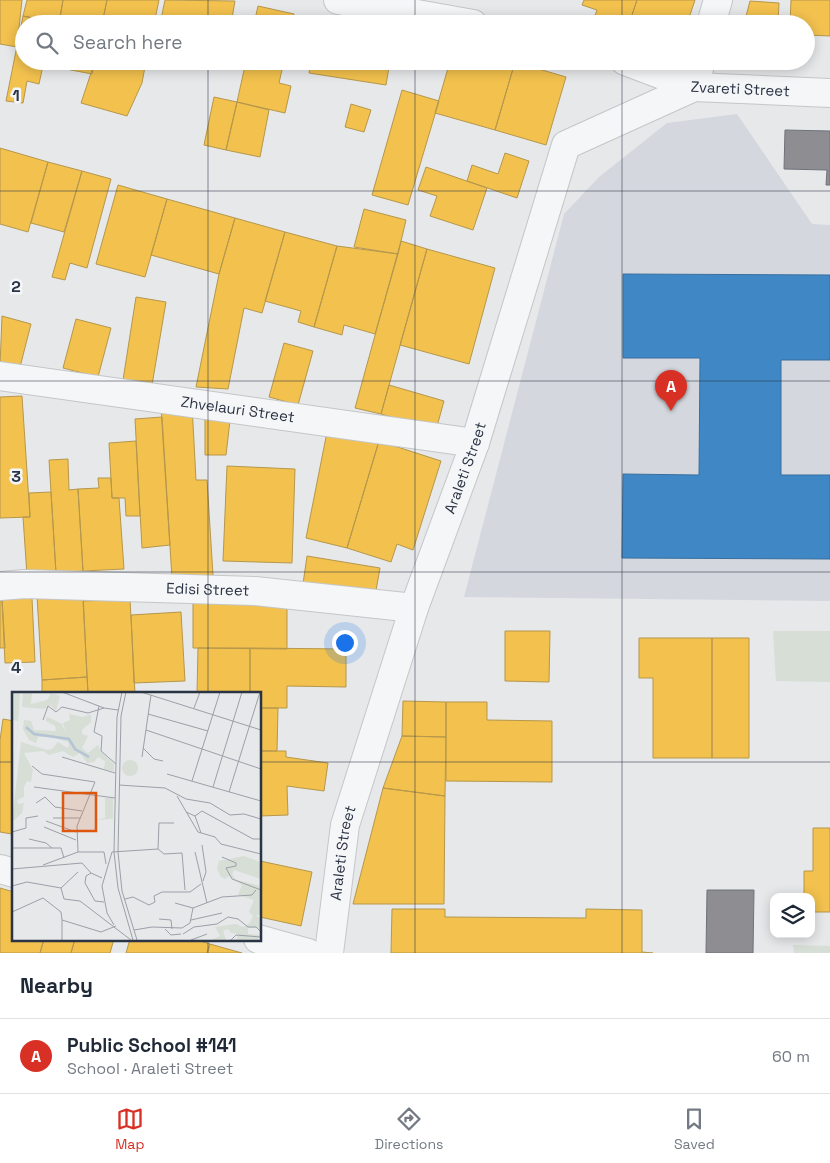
<!DOCTYPE html>
<meta charset="utf-8">
<style>
:root{--surface:#fff;--page:#f6f6f7;--text:#1f2937;--muted:#747a83;--line:#e0e1e3;--accent:#d93025}
body{margin:0;font-family:"Space Grotesk",sans-serif;background:var(--page);color:var(--text)}
.controls{position:absolute;right:15px;bottom:15px;display:grid;overflow:hidden;border-radius:10px;box-shadow:0 2px 12px #0003}
.controls button{width:45px;height:45px;display:grid;place-items:center;padding:0;border:0;border-bottom:1px solid var(--line);background:var(--surface);color:var(--text);font:25px sans-serif}
.you{position:absolute;left:344px;top:642px;width:18px;height:18px;margin:-12px;border:4px solid #fff;border-radius:50%;background:#1a73e8;box-shadow:0 0 0 8px #1a73e833}
.badge{display:grid;place-items:center;width:32px;height:32px;border-radius:50%;background:var(--accent);color:#fff;font-size:16px;font-weight:700}
.pin{position:absolute;translate:-50% -41px;filter:drop-shadow(0 1px 2px #0008)}
.pin::after{content:'';position:absolute;top:26px;width:18px;height:15px;background:inherit;clip-path:polygon(0 0,100% 0,50% 100%)}
.list{margin:0;padding:0;list-style:none}
h2{display:flex;justify-content:space-between;align-items:center;height:65px;margin:0;padding:0 20px;font-size:21px}
h2 small{font-size:16px;font-weight:400;color:var(--muted)}
.list li{display:grid;grid-template-columns:32px 1fr auto;gap:15px;align-items:center;box-sizing:border-box;height:75px;padding:0 20px;border-top:1px solid var(--line)}
.list b{display:block;font-size:19px;white-space:nowrap}
.list p{margin:0;font-size:16px;white-space:nowrap;color:var(--muted)}
.list em{font-size:16px;font-style:normal;color:var(--muted)}
.icon{flex:none;width:28px;height:28px;fill:none;stroke:currentColor;stroke-width:2;stroke-linecap:round;stroke-linejoin:round}
.map{position:relative;flex:none;width:830px;height:953px;overflow:hidden}
.search{position:absolute;background:var(--surface);box-shadow:0 2px 12px #0003;left:15px;right:15px;top:15px;height:55px;display:flex;align-items:center;gap:12px;box-sizing:border-box;padding:0 18px;border-radius:28px;color:var(--muted);font-size:19px}
.sheet{height:140px;background:var(--surface)}
nav{display:flex;justify-content:space-around;align-items:center;box-sizing:border-box;height:70px;border-top:1px solid var(--line);background:var(--surface);font-size:14px;color:var(--muted)}
nav a{display:grid;justify-items:center;gap:2px}
nav .on{color:var(--accent)}
.map>svg:first-child{display:block}
.built{fill:#d4d7dd}
.green{fill:#d6ded6}
.homes{fill:#f2c14e;stroke:#b6974b}
.schools{fill:#3f88c5;stroke:#396f9f}
.industry{fill:#8d8d92;stroke:#70727b}
.lines{fill:none;stroke-linecap:round;stroke-linejoin:round}
.minor-casing{stroke:#c4c6c8;stroke-width:30}
.minor{stroke:#f5f6f7;stroke-width:28}
.grid{fill:none;stroke:#2b3445;stroke-width:1;stroke-opacity:0.55}
.labels{text-anchor:middle;stroke-width:5;stroke-linejoin:round;paint-order:stroke}
.street-label{font-size:15px;fill:#2b3445;stroke:#f4f6f9}
.inset-river{fill:none;stroke:#b4c4d5;stroke-width:2.5}
.inset-road{fill:none;stroke:#9ba0a8;stroke-width:1}
.view{fill:#df570f;fill-opacity:0.15;stroke:#df570f;stroke-width:2.5}
.inset-edge{fill:none;stroke:#2b3445;stroke-width:2.5}
.grid-label{font-size:16px;text-anchor:middle;font-weight:bold;fill:#2b3445;stroke:#f4f6f9;stroke-width:5;stroke-linejoin:round;paint-order:stroke}
</style>
<div class="map">
<svg width="830" height="953" viewBox="0 0 830 953">
<rect width="100%" height="100%" fill="#e6e8ea"/>
<path class="built" d="M737 114 812 224 830 225V601L464 597 564 214 599 177 667 123Z"/>
<path class="green" d="M773 631H830V682L776 681Z
M793 945 830 946V953H794Z"/>
<path class="homes" d="M0 0H22L17 47 0 44Z
M27 0H63L59 23 23 16Z
M63 0H107L102 24H59Z
M107 0H159L154 24H102Z
M165 0 235 1 231 24H160Z
M584 0H637L629 24H592L597 10 582 5Z
M637 0H695L687 24H674L659 19 657 24H629Z
M791 0H830V36L806 35V24H790Z
M750 1 779 3 778 24H744Z
M258 6 294 14 292 24H254Z
M23 16 52 22 51 24H24V61H44L39 84 27 81 23 103 6 101Z
M319 16 363 24H317Z
M68 61H95L92 74 66 69Z
M95 61H146L142 83 127 116 81 103Z
M246 61H284L279 83 291 86 285 113 237 102Z
M311 61H390L386 85 309 73Z
M450 61 515 62 495 130 435 113Z
M746 61H776L775 67 747 65Z
M515 62 566 77 546 145 495 130Z
M402 90 439 101 408 205 372 195Z
M214 97 237 102 226 150 204 145Z
M237 102 269 110 260 157 226 150Z
M351 104 371 110 364 132 345 127Z
M0 148 48 162 28 232 0 224Z
M505 153 529 161 517 198 467 181 472 165 498 174Z
M48 162 82 171 64 232 31 223Z
M426 167 487 188 473 230 430 216 437 196 418 190Z
M82 171 111 179 87 268 70 263 65 280 52 277Z
M118 185 167 199 145 277 96 264Z
M167 199 235 218 219 274 151 255Z
M364 209 406 220 398 254 354 247Z
M235 218 285 232 262 313 244 308 228 389 196 387 219 274Z
M285 232 337 246 314 327 298 322 301 311 265 301Z
M401 241 427 249 381 414 355 408Z
M337 246 398 254 375 334 344 325 342 335 314 327Z
M427 249 495 268 469 364 400 345Z
M136 297 166 302 152 385 123 380Z
M2 316 31 324 19 371 0 366Z
M76 319 111 328 98 377 63 368Z
M284 343 313 351 298 405 269 397Z
M389 385 444 401 436 430 381 414Z
M22 396 30 517 0 518V397Z
M192 405 196 480H207L213 575 172 578 161 408Z
M205 412H231L226 455H205Z
M162 417 170 545 142 548 135 419Z
M327 432 379 441 347 548 306 538Z
M136 441 140 516H126L125 498H112L109 443Z
M379 441 441 461 413 550 397 544 391 562 347 548Z
M68 459 69 490 78 489 83 571 56 573 49 460Z
M227 466 295 469 292 563 223 561Z
M98 478H111L112 498H119L124 569 83 571 78 489 99 488Z
M51 492 56 573 27 575 23 517H30L29 493Z
M307 556 380 568 375 596 303 584Z
M83 593 87 677 42 680 37 596Z
M32 598 35 662 5 663 2 599Z
M2 599 5 648H0V600Z
M130 599 135 693H88L83 601Z
M193 599 287 600V649L193 648Z
M181 612 185 681 134 683 131 615Z
M505 631H550L549 682 505 681Z
M639 638H712V758H653V678H639Z
M712 638H749V758H712Z
M198 648H250V693H197Z
M250 648 346 649V687L287 686V708H260V693H250Z
M87 677 88 693H42V680Z
M403 701 446 702V737L402 736Z
M446 702H487V720L552 721V782L446 781Z
M260 708H278L277 751H260Z
M3 719 14 721V819L12 834 0 832V740Z
M402 736 446 737 445 796 383 788Z
M260 751H286V757L328 763 324 791 287 786 288 815 260 816Z
M383 788 445 796 444 904H353Z
M813 828H830V912H811V897H804V871H813Z
M260 861 312 872 301 926 260 917Z
M0 888 14 892V939H44L40 953H0Z
M392 909H445V917L586 918V909L642 910V952L653 953H391Z
M44 939H75L71 953H40Z
M75 939H114L110 953H71Z
M130 939H194L210 944 207 953H126Z
M210 944 242 953H207Z"/>
<path class="schools" d="M623 274 830 275V360H781V475H830V559L622 558 623 474 699 475 700 358H623Z"/>
<path class="industry" d="M785 130 830 131V185H826L827 170 784 169Z
M707 890H754L753 953H706Z"/>
<g class="lines">
<g class="minor-casing">
<g id="minor">
<path d="M338 0 473 24"/>
<path d="M711 24 718 0"/>
<path id="s1" d="M625 61 694 87 830 93"/>
<path id="s2" d="M0 376 475 443"/>
<path id="s3" d="M0 586 25 584 255 591 414 608"/>
<path d="M0 869 14 873"/>
<path d="M258 939 308 953"/>
<path id="s4" d="M329 953 345 825 414 608 475 443 566 145 694 87 701 61"/>
</g>
</g>
<use href="#minor" class="minor"/>
</g>
<path class="grid" d="M208 0V24M415 0V24M622 0V24M208 61V693M415 61V953M622 61V953M0 191H830M0 381H830M0 572H830M0 762H14M260 762H830M208 939V953"/>
<g class="labels">
<g class="street-label">
<text dy="5" stroke="none"><textPath href="#s1" startOffset="120">Zvareti Street</textPath></text>
<text dy="5" stroke="none"><textPath href="#s2" startOffset="240">Zhvelauri Street</textPath></text>
<text dy="5" stroke="none"><textPath href="#s4" startOffset="506">Araleti Street</textPath></text>
<text dy="5" stroke="none"><textPath href="#s3" startOffset="208">Edisi Street</textPath></text>
<text dy="5" stroke="none"><textPath href="#s4" startOffset="101">Araleti Street</textPath></text>
</g>
</g>
<g transform="translate(12 692)">
<rect width="249" height="249" fill="#e6e8ea"/>
<path d="M1 0H8L7 21 0 102 6 29 0 28ZM11 0H20L19 12 35 8 39 1 48 4 44 19 38 13 32 17 10 15ZM57 22 71 25 79 22V30L70 38V42L76 44 70 56 76 61 86 53 88 59 102 72V79L92 77 93 69 86 65 82 70 75 71 68 61 61 65 51 59 37 63 31 59 12 61 21 78 19 90 15 89 12 95V105L5 108 6 112 12 111 10 121 0 130 9 50 35 58 40 57 46 50 55 56 57 54 56 50 40 45H26L24 51 17 48 11 37 12 28 19 29 22 38 44 39 43 34 34 29V25L38 26 50 32 54 41 51 31 58 28ZM110 76a8 8 0 1 1 16 0a8 8 0 1 1-16 0ZM93 106H101V127L82 128 93 126ZM232 164 248 170 249 187 222 178 220 183 225 188 249 194V222L244 224 249 226V240L246 236H236V242L248 243 246 248H219L225 247 226 242 219 241 216 237 211 239 214 248H199L208 244 203 235 224 232 231 235 238 231 241 224 237 220 242 208 226 203 230 193 217 184 213 187 209 185 205 177 207 169Z" fill="#d6ded6"/>
<path class="inset-river" d="M14 35 22 42 57 47 63 57 77 65"/>
<path class="inset-road" d="M50 0 92 16 106 18M110 0 105 25 102 160 106 196 121 248M114 0 109 24 106 160 110 199 125 248M129 0 249 38M87 14 82 40 90 44 89 59 104 72M182 16 188 0M136 22 196 39M31 28 36 14 44 20 50 15 76 21 92 16M134 38 249 77M131 56 142 67 151 69M50 65 103 81M130 65 139 3M20 74 30 82 83 90 65 134 66 160M155 82 249 109M180 89 208 0M107 93 153 96 174 107 198 111 218 123 232 122 249 127M22 95 103 106M201 95 230 0M217 100 248 0M165 104 186 140 203 145 209 152 249 162M24 111 33 105 43 115 70 119M174 120 183 124 189 141M183 124 190 119 241 147H249M41 126H68M34 129 64 140M32 135 64 148M0 140 14 136V126L26 124M17 147 34 151 40 156M190 153 194 180 191 189M0 156H49L52 166M146 157 147 131H162M183 160 195 211M210 165 224 171V174L214 176 220 187 249 198M31 173 66 160H92L94 172M0 177 70 171 79 181M90 186 79 181 74 184 73 191 83 209 92 210M0 194 15 190 49 196M49 196 52 207 68 209 119 248M49 196 66 180M113 207 121 205 137 213 143 210 142 204 150 200H178L189 192M163 211 181 216M181 216 210 205 240 203 244 198M0 220 31 206 49 220 50 228 89 240 104 234M147 227 159 228 160 237M50 228V248M179 228 210 221M102 233 95 221 90 194 100 160 146 157 152 162 170 161 173 198M153 237 159 243 169 242M122 238 140 235 170 236 178 231 181 216M171 242 182 235 205 232 216 225 226 227 236 235H244L249 240M179 248 195 242M219 248 224 243 249 245"/>
<path class="view" d="M51 101H84V139H51Z"/>
<rect width="249" height="249" class="inset-edge"/>
</g>
<g class="grid-label">
<text x="16" y="101">1</text>
<text x="16" y="292">2</text>
<text x="16" y="482">3</text>
<text x="16" y="673">4</text>
</g>
</svg>
<div class="controls">
<button><svg class="icon" aria-label="layers" viewBox="0 0 24 24"><path d="M12 4l9 5-9 5-9-5zM3 14l9 5 9-5"/></svg></button>
</div>
<div class="you"></div>
<div class="pin badge" style="left:671px;top:411px">A</div>
<div class="search"><svg class="icon" aria-label="search" viewBox="0 0 24 24"><circle cx="10" cy="10" r="6"/><path d="M15 15l6 6"/></svg>Search here</div>
</div>
<section class="sheet">
<h2>Nearby<small></small></h2>
<ul class="list">
<li><span class="badge">A</span><div><b>Public School #141</b><p>School · Araleti Street</p></div><em>60 m</em></li>
</ul>
</section>
<nav>
<a class="on"><svg class="icon" aria-label="map" viewBox="0 0 24 24"><path d="M3 6l6-2 6 2 6-2v14l-6 2-6-2-6 2zM9 4v14M15 6v14"/></svg>Map</a>
<a><svg class="icon" aria-label="directions" viewBox="0 0 24 24"><path d="M12 3l9 9-9 9-9-9zM9 14v-3h6M13 9l2 2-2 2"/></svg>Directions</a>
<a><svg class="icon" aria-label="saved" viewBox="0 0 24 24"><path d="M7 4h10v16l-5-4-5 4z"/></svg>Saved</a>
</nav>
